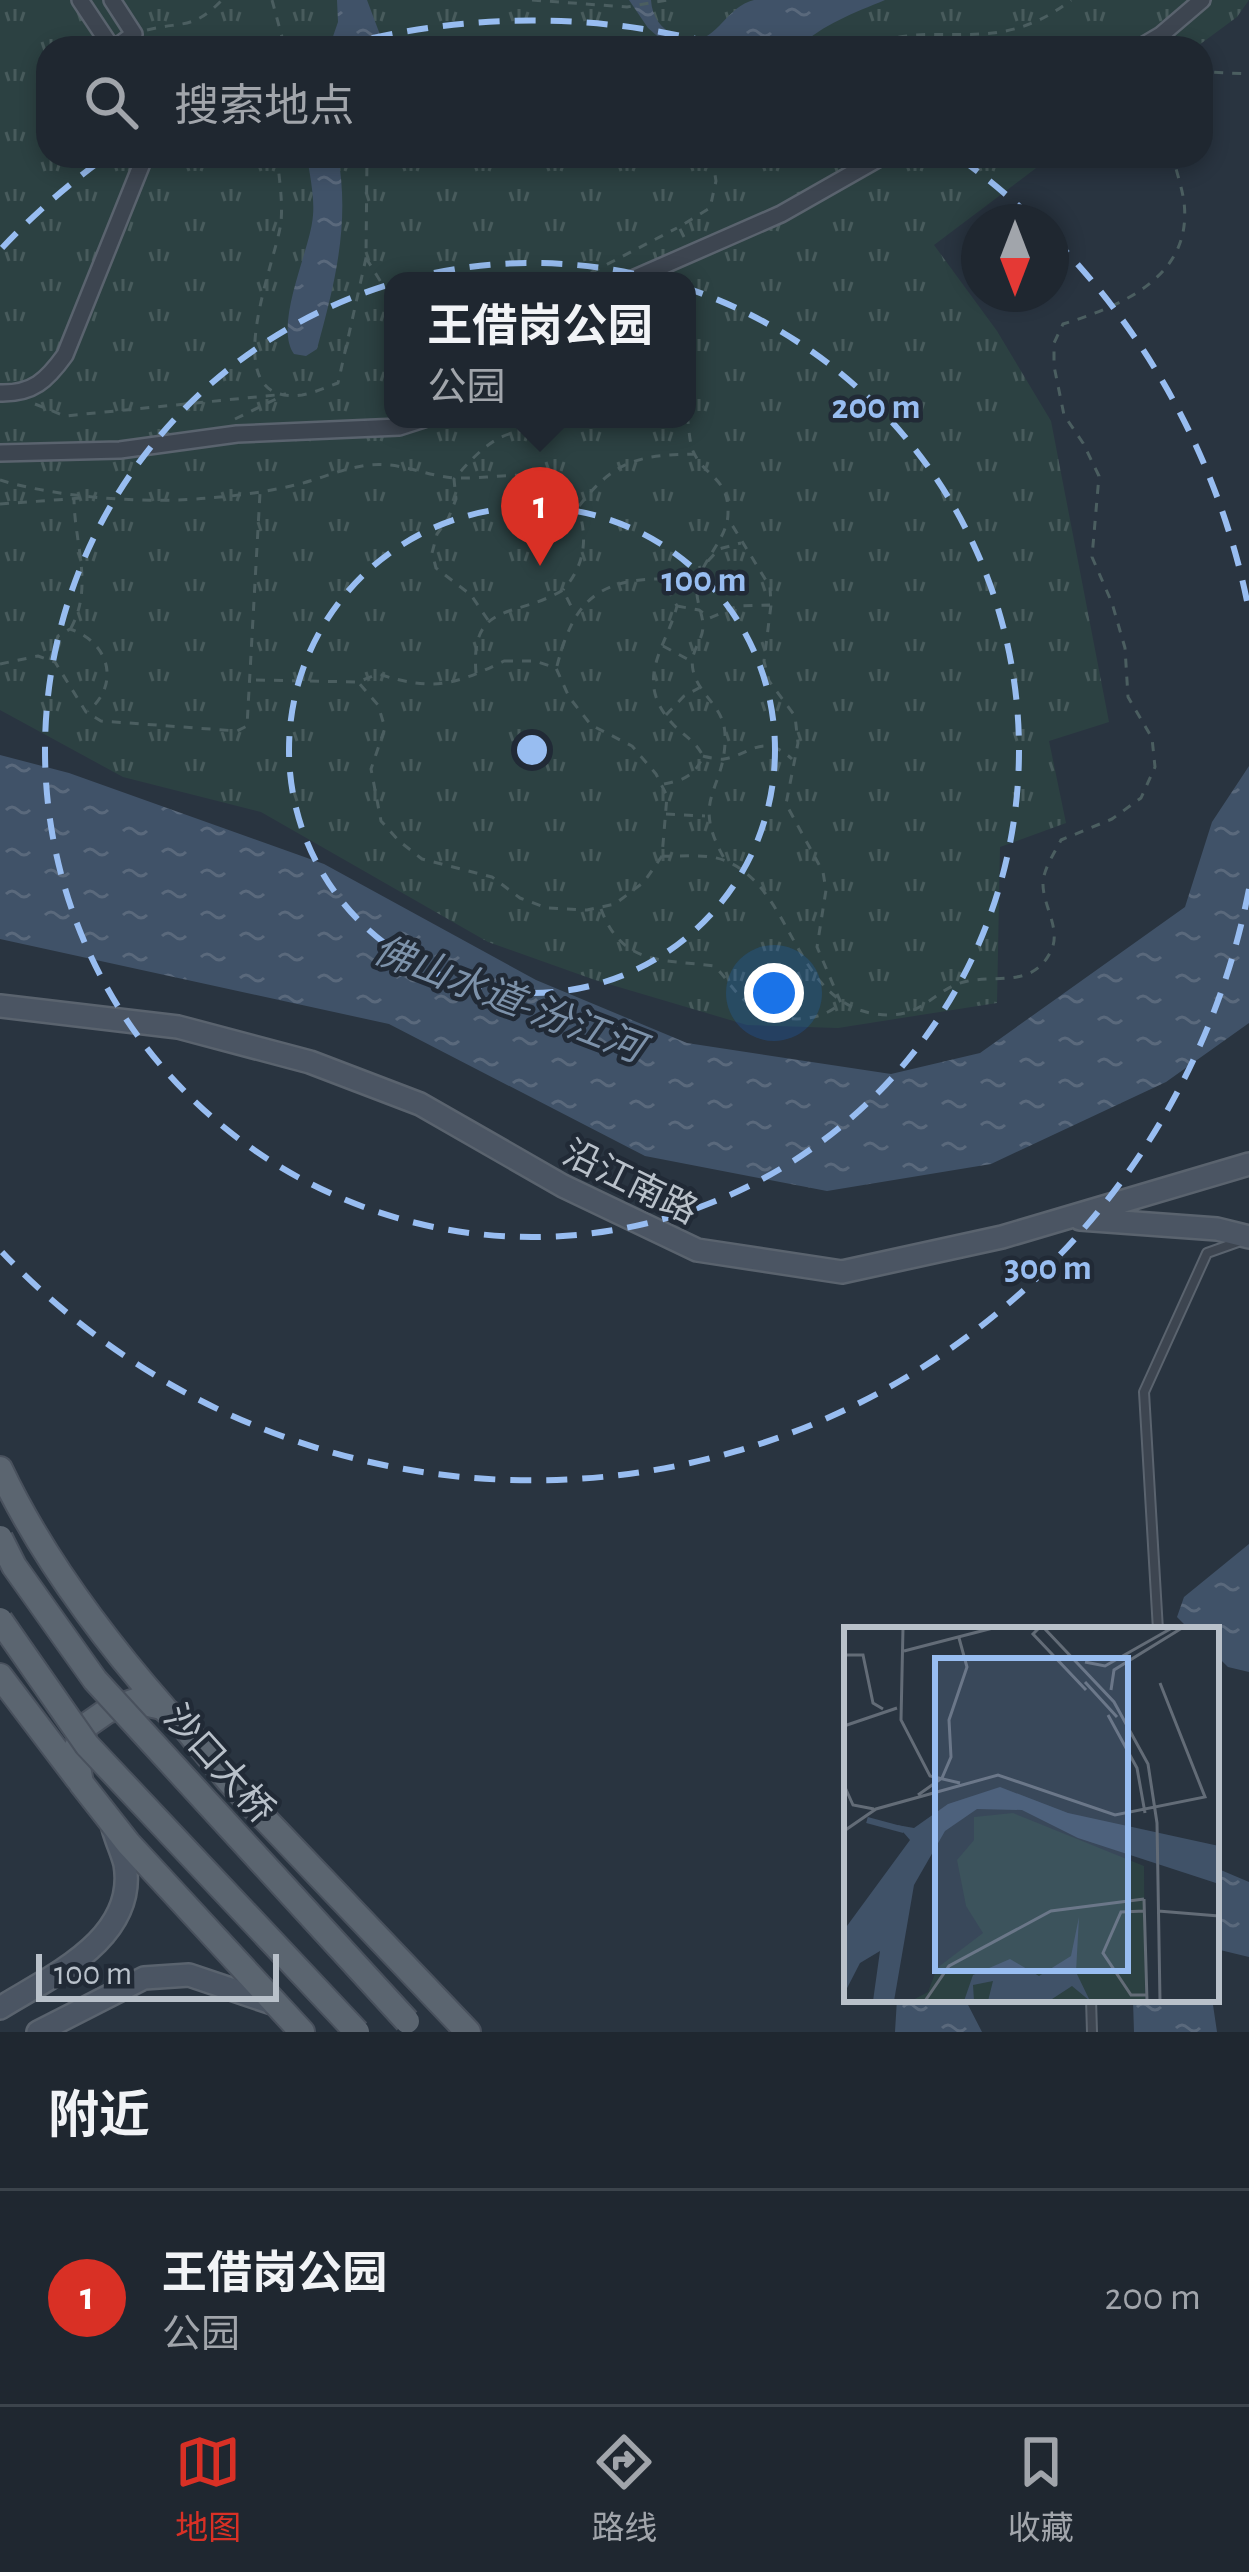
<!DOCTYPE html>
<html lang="zh">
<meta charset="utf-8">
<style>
:root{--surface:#1f2730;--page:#2c333c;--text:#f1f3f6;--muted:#a1a5ab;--line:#3c444c;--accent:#d93025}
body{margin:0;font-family:"Alegreya Sans","Noto Sans SC",sans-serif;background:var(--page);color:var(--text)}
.compass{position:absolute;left:961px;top:204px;width:108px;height:108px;border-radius:50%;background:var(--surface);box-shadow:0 6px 18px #0003;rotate:180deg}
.scale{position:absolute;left:36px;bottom:30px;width:243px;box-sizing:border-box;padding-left:12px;border:6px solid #b9c1ca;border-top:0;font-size:33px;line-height:42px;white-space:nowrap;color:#b9c1ca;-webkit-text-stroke:9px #212a36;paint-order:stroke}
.you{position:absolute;left:774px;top:993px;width:42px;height:42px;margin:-30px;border:9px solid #fff;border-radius:50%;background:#1a73e8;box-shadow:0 0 0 18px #1a73e833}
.badge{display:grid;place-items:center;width:78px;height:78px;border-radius:50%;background:var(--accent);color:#fff;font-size:39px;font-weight:700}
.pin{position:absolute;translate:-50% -99px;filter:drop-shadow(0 3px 6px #0008)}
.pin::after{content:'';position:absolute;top:63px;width:42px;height:36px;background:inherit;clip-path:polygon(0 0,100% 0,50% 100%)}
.popup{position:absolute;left:384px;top:272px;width:312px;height:156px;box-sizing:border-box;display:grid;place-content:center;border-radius:24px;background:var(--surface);filter:drop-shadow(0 3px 9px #0005);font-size:39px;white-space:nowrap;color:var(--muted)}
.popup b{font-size:45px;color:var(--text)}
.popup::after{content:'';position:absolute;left:50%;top:100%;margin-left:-24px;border:24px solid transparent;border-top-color:var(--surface)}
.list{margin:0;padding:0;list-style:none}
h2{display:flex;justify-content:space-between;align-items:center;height:156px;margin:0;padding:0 48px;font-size:51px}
h2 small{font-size:39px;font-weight:400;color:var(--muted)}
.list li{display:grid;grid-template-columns:78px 1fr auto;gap:36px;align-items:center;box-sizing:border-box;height:216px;padding:0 48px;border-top:3px solid var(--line)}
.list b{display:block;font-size:45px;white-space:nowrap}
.list p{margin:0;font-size:39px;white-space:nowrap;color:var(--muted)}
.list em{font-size:39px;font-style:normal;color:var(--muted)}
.icon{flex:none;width:66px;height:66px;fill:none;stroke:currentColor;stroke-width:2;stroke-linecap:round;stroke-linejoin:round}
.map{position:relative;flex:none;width:1249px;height:2032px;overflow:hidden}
.search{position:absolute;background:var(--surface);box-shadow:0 6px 18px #0003;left:36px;right:36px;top:36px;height:132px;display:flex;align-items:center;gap:30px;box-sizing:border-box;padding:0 42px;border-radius:36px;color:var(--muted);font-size:45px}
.sheet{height:372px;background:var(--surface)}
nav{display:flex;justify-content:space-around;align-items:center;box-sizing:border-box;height:168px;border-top:3px solid var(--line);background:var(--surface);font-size:33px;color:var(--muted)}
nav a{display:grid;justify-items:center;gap:6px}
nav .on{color:var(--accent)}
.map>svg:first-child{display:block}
.grass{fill:url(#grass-tufts);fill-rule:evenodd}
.water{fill:url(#water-ripples)}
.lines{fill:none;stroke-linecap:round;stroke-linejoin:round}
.lane-casing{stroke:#5a636e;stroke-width:12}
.street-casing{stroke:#5a636e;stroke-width:20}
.secondary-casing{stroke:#5a636e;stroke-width:26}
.primary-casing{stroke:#49515d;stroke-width:28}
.path{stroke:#4b5e60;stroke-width:3;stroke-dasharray:9 9;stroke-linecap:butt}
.lane{stroke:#3d4550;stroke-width:8}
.street{stroke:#3d4550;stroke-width:15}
.secondary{stroke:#4b5563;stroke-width:21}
.primary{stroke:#5b6570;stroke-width:24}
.primary-bridge-casing{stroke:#49515d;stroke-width:28;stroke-linecap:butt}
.primary-bridge{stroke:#5b6570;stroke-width:24}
.ring{fill:none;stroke:#98bdf1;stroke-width:6;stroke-dasharray:21 15}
.labels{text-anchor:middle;stroke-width:9;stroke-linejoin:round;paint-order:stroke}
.street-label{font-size:36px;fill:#b9c1ca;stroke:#212a36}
.water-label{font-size:39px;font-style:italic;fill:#7d92aa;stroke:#212a36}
.inset-river{fill:none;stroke:#405268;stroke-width:6}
.inset-road{fill:none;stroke:#636c77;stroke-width:3}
.view{fill:#98bdf1;fill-opacity:0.15;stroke:#98bdf1;stroke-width:6}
.inset-edge{fill:none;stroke:#b9c1ca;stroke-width:6}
.centre{fill:#98bdf1;stroke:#212a36;stroke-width:6}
.ring-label{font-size:36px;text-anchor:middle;font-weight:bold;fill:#98bdf1;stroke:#212a36;stroke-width:9;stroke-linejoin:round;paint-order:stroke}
</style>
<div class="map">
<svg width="1249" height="2032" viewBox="0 0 1249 2032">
<defs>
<pattern id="grass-tufts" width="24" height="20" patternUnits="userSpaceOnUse" patternTransform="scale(3)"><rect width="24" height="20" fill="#2c4142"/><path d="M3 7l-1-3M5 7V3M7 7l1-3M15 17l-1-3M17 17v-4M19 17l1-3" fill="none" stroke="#485b5c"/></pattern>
<pattern id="water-ripples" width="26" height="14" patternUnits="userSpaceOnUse" patternTransform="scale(3)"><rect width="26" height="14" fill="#405268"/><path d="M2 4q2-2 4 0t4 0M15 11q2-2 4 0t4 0" fill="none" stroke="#5a697c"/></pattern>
</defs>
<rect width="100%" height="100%" fill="#293440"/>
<path class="grass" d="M0 0H1249L1237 17 1195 48H48V156H1052L934 245 997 331 1051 421 1109 722 1049 741 1066 823 1000 847 997 1003 838 1028 747 1025 595 980 488 942 261 812 123 777 0 710ZM393 281H687V419H393Z"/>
<path class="water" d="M337 0H367L385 48H329L338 22Z
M629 0H651C652 17 661 29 676 36 715 54 722 7 754 0 784 0 852 0 885 0 854 13 823 24 798 48H671L648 28Z
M307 156H338C350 224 335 283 317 349L306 356 294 354C274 327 307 256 312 223 316 202 310 177 307 156Z
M0 755 69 773 324 864 536 980 687 1043 891 1074 980 1053 1185 907 1212 822 1249 766V1023L1166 1082 991 1164 827 1191 645 1156 389 1024 0 939Z
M1249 1544V1672L1228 1667 1216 1655V1630H1190L1177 1617 1184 1597Z
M1216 1868 1249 1882V1957L1216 1949Z
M897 1999H965L982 2032H895Z
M1133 2000 1213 2005 1217 2032H1134Z"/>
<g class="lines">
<g class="lane-casing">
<path id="lane" d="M1158 1630 1144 1392 1207 1253 1238 1242
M1091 1999 1092 2032"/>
</g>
<g class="street-casing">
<path id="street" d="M80 0 112 48
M112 0 134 34 115 48
M1139 48 1161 35 1202 0
M628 281 781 214 883 156
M0 393C33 394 47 380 65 355L145 156
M0 453 120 450 237 434 399 427 424 419"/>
</g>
<g class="secondary-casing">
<path id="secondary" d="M0 1006 178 1027 310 1062 420 1104 563 1186 697 1250 842 1272 1002 1237 1249 1164
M1080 1219 1217 1229 1249 1237
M0 2008C51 1976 138 1939 125 1864 122 1852 116 1840 113 1828
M38 2032 144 1978 189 1975 278 2005"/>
</g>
<g class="primary-casing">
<path id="primary" d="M0 1469C41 1556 101 1636 164 1708
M0 1676 78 1779
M302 2032 128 1843 81 1783 75 1751 87 1725 107 1711 135 1701 162 1707 182 1724 228 1780 468 2032"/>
</g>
<path class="path" d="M272 0 285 48
M532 0 627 7 667 0
M147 30C183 21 193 30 222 0
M864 48C935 15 993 61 1071 0
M1201 82 1209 72 1249 74
M277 156C279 177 283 201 281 222 276 263 213 406 302 395 314 393 326 387 338 383L366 258 367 156
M684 237 679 227 710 208 716 181 712 156
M366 258 384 287 393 293
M575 281 677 228
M35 404 65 416 286 394
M687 415C689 426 689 441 693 451 704 477 729 477 728 513 728 540 699 561 697 589 696 602 703 614 703 626 703 642 689 651 693 670 698 695 724 706 725 734 727 791 689 796 724 858
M235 419 280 397
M0 480C59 498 148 504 209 498 236 496 265 492 291 486 315 481 338 470 362 466 400 459 426 478 460 478 509 479 567 457 582 523 587 549 580 571 563 590
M0 504 82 498
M579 506C614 461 638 455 694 454
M708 561 719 549 741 543
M664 578 701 567
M677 606 699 610 710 618 737 606 770 605
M488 620 471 595 436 568 432 553 437 534 448 519 456 499 454 479C510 413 516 441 585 419
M71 628C94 586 74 543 74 498
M663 646 691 661
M50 660 58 636 70 629C109 642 121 684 88 711
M504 661H535L556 668 569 697 591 725 632 746 656 774 667 796 662 856 644 882 615 904 587 910 547 908 520 898 492 877 422 859 399 841 381 821 371 769 385 728 378 705 358 682 378 674C432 691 453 686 504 661Z
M0 664 38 656 55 662 86 712 101 721 237 731 247 726 260 493
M557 666C573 604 595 579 662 579L677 606C667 646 633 679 671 722 683 736 694 739 703 756 695 776 684 780 664 784
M476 673C470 600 515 619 563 590L574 612
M256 680 356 682
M666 715 684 696 699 688
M703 756C706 757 721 760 724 759 753 754 762 732 792 759
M666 814 705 816
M662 856C682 857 707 853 726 861 794 889 793 1002 876 1014 924 1021 932 988 968 981 998 975 1032 987 1050 953 1063 930 1042 906 1043 882 1044 868 1055 852 1061 840L1112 819 1141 798 1155 767 1152 738 1128 697 1125 648 1112 603 1092 557 1099 476 1083 443 1064 415 1054 366V343L1063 324C1121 306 1193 277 1184 202 1182 187 1176 171 1173 156
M601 909C622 966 663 959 714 966 724 975 730 986 740 996 765 1022 814 1028 841 1003L817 947 826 890 823 872 786 804 798 743 795 716 769 681 764 661 771 605 770 587 729 520"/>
<use href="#lane" class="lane"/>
<use href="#street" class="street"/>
<use href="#secondary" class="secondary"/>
<use href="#primary" class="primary"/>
<g class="primary-bridge-casing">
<path id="primary-bridge" d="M0 1538 14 1566 95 1680 407 2021
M0 1620 87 1745 357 2032"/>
</g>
<use href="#primary-bridge" class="primary-bridge"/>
</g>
<g class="ring">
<circle cx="532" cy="750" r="243"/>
<circle cx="532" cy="750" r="487"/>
<path d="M1249 889A730 730 0 0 1 2 1252M2 248A730 730 0 0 1 103 159M337 47A730 730 0 0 1 727 47M961 159A730 730 0 0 1 1034 220M1053 238A730 730 0 0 1 1249 611"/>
</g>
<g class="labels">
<g class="street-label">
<text transform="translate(631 1181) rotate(26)" y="13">沿江南路</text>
<text transform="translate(220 1763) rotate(48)" y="13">沙口大桥</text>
</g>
<g class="water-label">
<text transform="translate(509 998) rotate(21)" y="14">佛山水道-汾江河</text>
</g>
</g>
<g transform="translate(844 1627)">
<rect width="375" height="375" fill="#293440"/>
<path d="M169 186 300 239 301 374H67L84 365 93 341 139 306 122 279 113 233 130 213V190Z" fill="#2c4142"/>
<path d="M156 160 224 186 375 219V257L234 211 178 183 133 182 101 204 70 258 50 374H29L36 324 16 336 0 367V303L66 213 53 198 70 201 104 177ZM235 290 232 345 246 374 228 359 205 374H144L149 354 129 358 130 374H120L129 348 166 332 195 349 227 329Z" fill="#405268"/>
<path class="inset-river" d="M23 193 60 203"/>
<path class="inset-road" d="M59 1 57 93 86 149 116 156M195 1 189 7 242 63M200 1 270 75 304 137 313 196 316 374M60 24 149 1M0 28H19L29 76 39 82M241 35 261 39 328 1M241 55 273 90M267 63 270 43 338 1M264 88 293 141 301 186M0 99 53 81M0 158 9 178 30 182M74 168 98 151 107 130 105 93 123 40 115 11M0 204 32 182 154 148 271 188 361 170 316 56M300 272 303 374M301 284 277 285 259 326 287 368H302M314 284 375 289M81 374 105 339 207 284 300 272"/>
<path class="view" d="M91 31H284V344H91Z"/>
<rect width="375" height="375" class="inset-edge"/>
</g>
<circle cx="532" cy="750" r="18" class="centre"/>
<g class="ring-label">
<text x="876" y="418">200 m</text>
<text x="704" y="591">100 m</text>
<text x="1048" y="1279">300 m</text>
</g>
</svg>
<svg class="compass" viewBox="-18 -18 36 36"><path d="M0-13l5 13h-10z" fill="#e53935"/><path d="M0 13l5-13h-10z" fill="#a1a5ab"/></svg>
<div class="scale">100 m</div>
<div class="you"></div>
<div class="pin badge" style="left:540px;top:566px">1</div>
<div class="popup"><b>王借岗公园</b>公园</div>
<div class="search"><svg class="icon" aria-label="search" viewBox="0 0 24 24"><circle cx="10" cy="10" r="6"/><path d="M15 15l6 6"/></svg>搜索地点</div>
</div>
<section class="sheet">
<h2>附近<small></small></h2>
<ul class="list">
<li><span class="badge">1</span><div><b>王借岗公园</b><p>公园</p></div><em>200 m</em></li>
</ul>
</section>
<nav>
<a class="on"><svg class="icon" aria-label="map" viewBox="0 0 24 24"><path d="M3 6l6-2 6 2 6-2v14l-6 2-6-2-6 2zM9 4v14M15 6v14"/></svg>地图</a>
<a><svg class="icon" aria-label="directions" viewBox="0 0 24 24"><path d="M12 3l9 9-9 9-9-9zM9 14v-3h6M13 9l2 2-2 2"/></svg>路线</a>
<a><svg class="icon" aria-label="saved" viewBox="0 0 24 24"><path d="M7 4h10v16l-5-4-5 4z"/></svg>收藏</a>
</nav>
